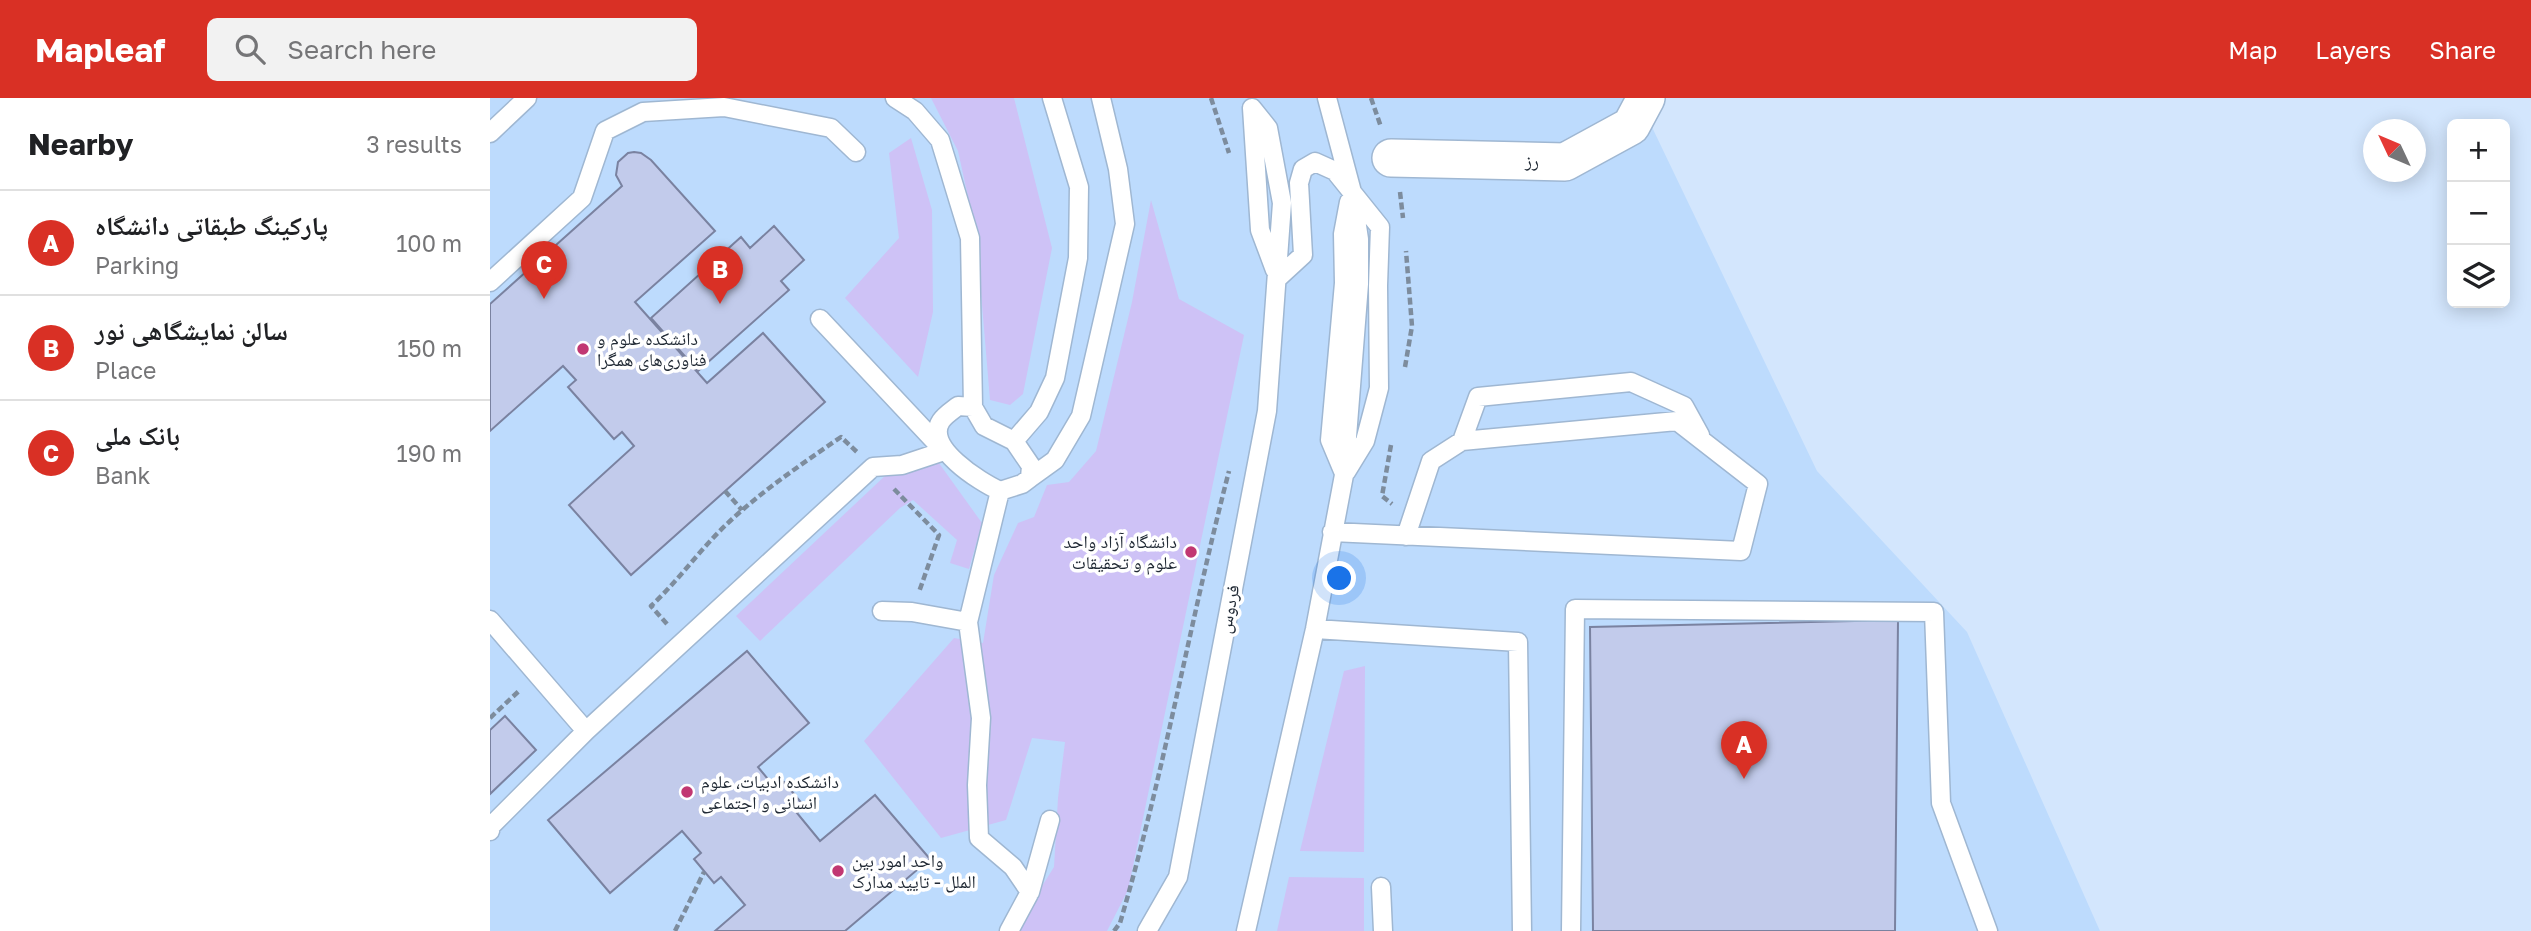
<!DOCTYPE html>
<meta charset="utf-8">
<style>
:root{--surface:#fff;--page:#f2f2f2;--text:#202124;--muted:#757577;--line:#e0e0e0;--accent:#d93025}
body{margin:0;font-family:"Golos Text","Noto Naskh Arabic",sans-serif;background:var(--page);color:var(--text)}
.controls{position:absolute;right:21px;top:21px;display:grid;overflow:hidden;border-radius:10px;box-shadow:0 4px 18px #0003}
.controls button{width:63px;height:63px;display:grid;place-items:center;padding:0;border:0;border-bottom:2px solid var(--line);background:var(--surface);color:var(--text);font:35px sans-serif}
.compass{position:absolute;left:1873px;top:21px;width:63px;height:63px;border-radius:50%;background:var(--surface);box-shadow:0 4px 18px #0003;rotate:314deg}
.you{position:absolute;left:850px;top:481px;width:24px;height:24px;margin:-18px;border:5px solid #fff;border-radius:50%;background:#1a73e8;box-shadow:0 0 0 10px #1a73e833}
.badge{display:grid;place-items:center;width:46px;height:46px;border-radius:50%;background:var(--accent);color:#fff;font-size:23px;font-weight:700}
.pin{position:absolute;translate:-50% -58px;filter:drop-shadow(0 2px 4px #0008)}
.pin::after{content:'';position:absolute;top:37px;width:24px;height:21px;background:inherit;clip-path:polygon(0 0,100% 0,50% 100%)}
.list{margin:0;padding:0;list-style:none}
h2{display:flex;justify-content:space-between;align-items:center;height:91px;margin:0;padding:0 28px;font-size:30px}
h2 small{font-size:23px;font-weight:400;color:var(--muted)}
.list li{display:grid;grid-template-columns:46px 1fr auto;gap:21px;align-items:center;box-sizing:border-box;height:105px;padding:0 28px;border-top:2px solid var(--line)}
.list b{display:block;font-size:26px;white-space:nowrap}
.list p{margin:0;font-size:23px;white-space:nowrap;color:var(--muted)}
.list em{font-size:23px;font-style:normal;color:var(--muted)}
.icon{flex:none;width:38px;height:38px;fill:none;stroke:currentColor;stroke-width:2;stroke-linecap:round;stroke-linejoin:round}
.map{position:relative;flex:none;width:2041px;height:833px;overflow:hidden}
header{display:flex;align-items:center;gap:42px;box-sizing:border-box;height:98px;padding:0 35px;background:var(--accent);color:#fff}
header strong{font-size:33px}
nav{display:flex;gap:38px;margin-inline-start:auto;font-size:24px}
.search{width:490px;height:63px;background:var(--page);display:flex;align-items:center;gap:18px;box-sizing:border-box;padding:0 24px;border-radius:10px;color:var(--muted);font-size:26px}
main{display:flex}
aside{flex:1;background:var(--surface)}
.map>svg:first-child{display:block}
.built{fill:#bddbfd}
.green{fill:#cec2f6}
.building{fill:#c2cbeb;stroke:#7a82a0;stroke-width:2}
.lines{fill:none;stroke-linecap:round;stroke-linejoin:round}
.service-casing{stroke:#9fb7d2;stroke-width:21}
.minor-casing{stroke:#9fb7d2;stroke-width:40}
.path{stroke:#7d8c9d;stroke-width:4.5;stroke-dasharray:7 3.5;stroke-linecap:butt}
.service{stroke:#fff;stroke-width:18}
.minor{stroke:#fff;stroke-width:37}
.poi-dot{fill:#c13772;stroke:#fff;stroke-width:2.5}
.labels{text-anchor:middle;stroke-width:7;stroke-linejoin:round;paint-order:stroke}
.street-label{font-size:18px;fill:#212a35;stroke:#fff}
.poi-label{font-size:18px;fill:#212a35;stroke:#fff;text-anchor:start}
</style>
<header>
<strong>Mapleaf</strong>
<div class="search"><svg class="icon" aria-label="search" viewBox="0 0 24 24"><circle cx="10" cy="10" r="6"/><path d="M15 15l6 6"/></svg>Search here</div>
<nav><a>Map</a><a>Layers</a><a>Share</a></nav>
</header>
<main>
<aside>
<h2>Nearby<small>3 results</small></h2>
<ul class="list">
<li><span class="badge">A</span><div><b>پارکینگ طبقاتی دانشگاه</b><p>Parking</p></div><em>100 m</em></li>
<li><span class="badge">B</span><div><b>سالن نمایشگاهی نور</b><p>Place</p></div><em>150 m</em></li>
<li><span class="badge">C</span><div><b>بانک ملی</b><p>Bank</p></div><em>190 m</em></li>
</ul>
</aside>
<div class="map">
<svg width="2041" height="833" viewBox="0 0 2041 833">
<rect width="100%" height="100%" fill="#d3e6fd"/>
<path class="built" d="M0 0H1148L1327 373 1477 534 1610 833H0Z"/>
<path class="green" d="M441 0H524L562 150 533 296 520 307 500 302 486 135 468 53Z
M421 40 442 112 443 214 428 279 355 200 409 140 399 55Z
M661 102 689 201 754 237 638 792 617 833H524L564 769 568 700 575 644 542 640 516 722 451 740 374 643 464 540 493 545 504 477 528 425 544 419 557 387 579 384 606 353 642 204Z
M446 361 492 425 479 471 460 465 467 442 423 402 410 410 270 543 246 518 397 376Z
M875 568 874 754 810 753 854 573Z
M799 779 874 780V833H787Z"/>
<path class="building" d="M144 54 151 55 161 62 225 133 145 204 217 285 273 235 335 304 141 477 79 407 144 348 132 334 124 341 78 289 86 282 73 268 0 333V206L132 88 126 77 128 64 138 55Z
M284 128 314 162 291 183 299 192 208 273 161 220 251 139 260 150Z
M1408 522 1405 833H1103L1100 529Z
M257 553 319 625 268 669 286 691 294 684 314 708 307 715 330 743 385 697 440 761 355 833H225L255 807 231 779 224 785 204 761 211 755 192 733 120 795 58 722Z
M15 618 46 652 0 696V632Z"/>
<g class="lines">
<g class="service-casing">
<path id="service" d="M405 0 425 13 450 42 480 140 483 309
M762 10 770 132 785 172
M0 35 37 0
M788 180 813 157 809 85 813 71 825 64 845 73 890 129 888 188 889 290 875 343 856 374
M0 184 92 100 115 33 153 14 234 9 341 30 366 54
M468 308 483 309 494 328 524 343 541 368 540 380 532 386 510 393C490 384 434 349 451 323 455 317 463 312 468 308Z
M524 343 549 314 565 280 588 160 589 89 562 0
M972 343 988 299 1141 284 1194 308 1210 337
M853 373 840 342 854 185 853 136 859 104
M540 380 565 362 591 318 635 126 628 71 611 0
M510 393 478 524 491 620 487 687 489 740 523 769 540 794
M842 434 1251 453 1268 386 1187 323 972 343 941 363 916 438
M392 513 422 514 478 524
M0 522 96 633
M825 531 1028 544 1032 833
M0 733 1 728 96 633 383 369 412 367 454 353 330 221
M891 789 893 833
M519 833 540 794 560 722
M657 833 688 779 777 313 792 105 778 30 762 10
M756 833 825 531 854 377 869 186V141L862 94 837 0
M1081 833 1085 511 1444 514 1451 705 1498 833"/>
</g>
<g class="minor-casing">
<path id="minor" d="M901 60 1075 64 1141 28 1156 0"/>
</g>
<path class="path" d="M721 0 739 55
M881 0 891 29
M910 94 913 120
M915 269 922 228 916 153
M901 347 892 398 902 406
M404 391 449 437 429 494
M235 393 252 412
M177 526 161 508C189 482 211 450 239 424 273 392 312 366 351 339L368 355
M0 620 30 592
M185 833 214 774
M624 833 630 825C674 676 700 523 739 373"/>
<use href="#service" class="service"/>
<use href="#minor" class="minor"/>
</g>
<g class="poi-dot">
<circle cx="93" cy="251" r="7"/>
<circle cx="701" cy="454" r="7"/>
<circle cx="197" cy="694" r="7"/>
<circle cx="348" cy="773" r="7"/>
</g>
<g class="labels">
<g class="street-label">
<text transform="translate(1042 63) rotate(1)" y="6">رز</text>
<text transform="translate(739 511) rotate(-79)" y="6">فردوس</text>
</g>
<g class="poi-label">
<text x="107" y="247">دانشکده علوم و<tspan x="107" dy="21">فناوری‌های همگرا</tspan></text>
<text x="687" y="450" text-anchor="end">دانشگاه آزاد واحد<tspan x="687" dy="21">علوم و تحقیقات</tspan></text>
<text x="211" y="690">دانشکده ادبیات، علوم<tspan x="211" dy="21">انسانی و اجتماعی</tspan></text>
<text x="362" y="769">واحد امور بین<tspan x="362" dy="21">الملل - تایید مدارک</tspan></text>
</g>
</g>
</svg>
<div class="controls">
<button>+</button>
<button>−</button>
<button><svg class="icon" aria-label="layers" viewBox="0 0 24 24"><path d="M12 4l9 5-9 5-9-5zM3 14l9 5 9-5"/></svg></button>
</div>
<svg class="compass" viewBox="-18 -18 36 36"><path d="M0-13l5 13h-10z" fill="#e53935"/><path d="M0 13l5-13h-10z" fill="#757577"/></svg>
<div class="you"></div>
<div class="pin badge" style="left:1254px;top:681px">A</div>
<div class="pin badge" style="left:230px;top:206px">B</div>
<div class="pin badge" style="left:54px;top:201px">C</div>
</div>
</main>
